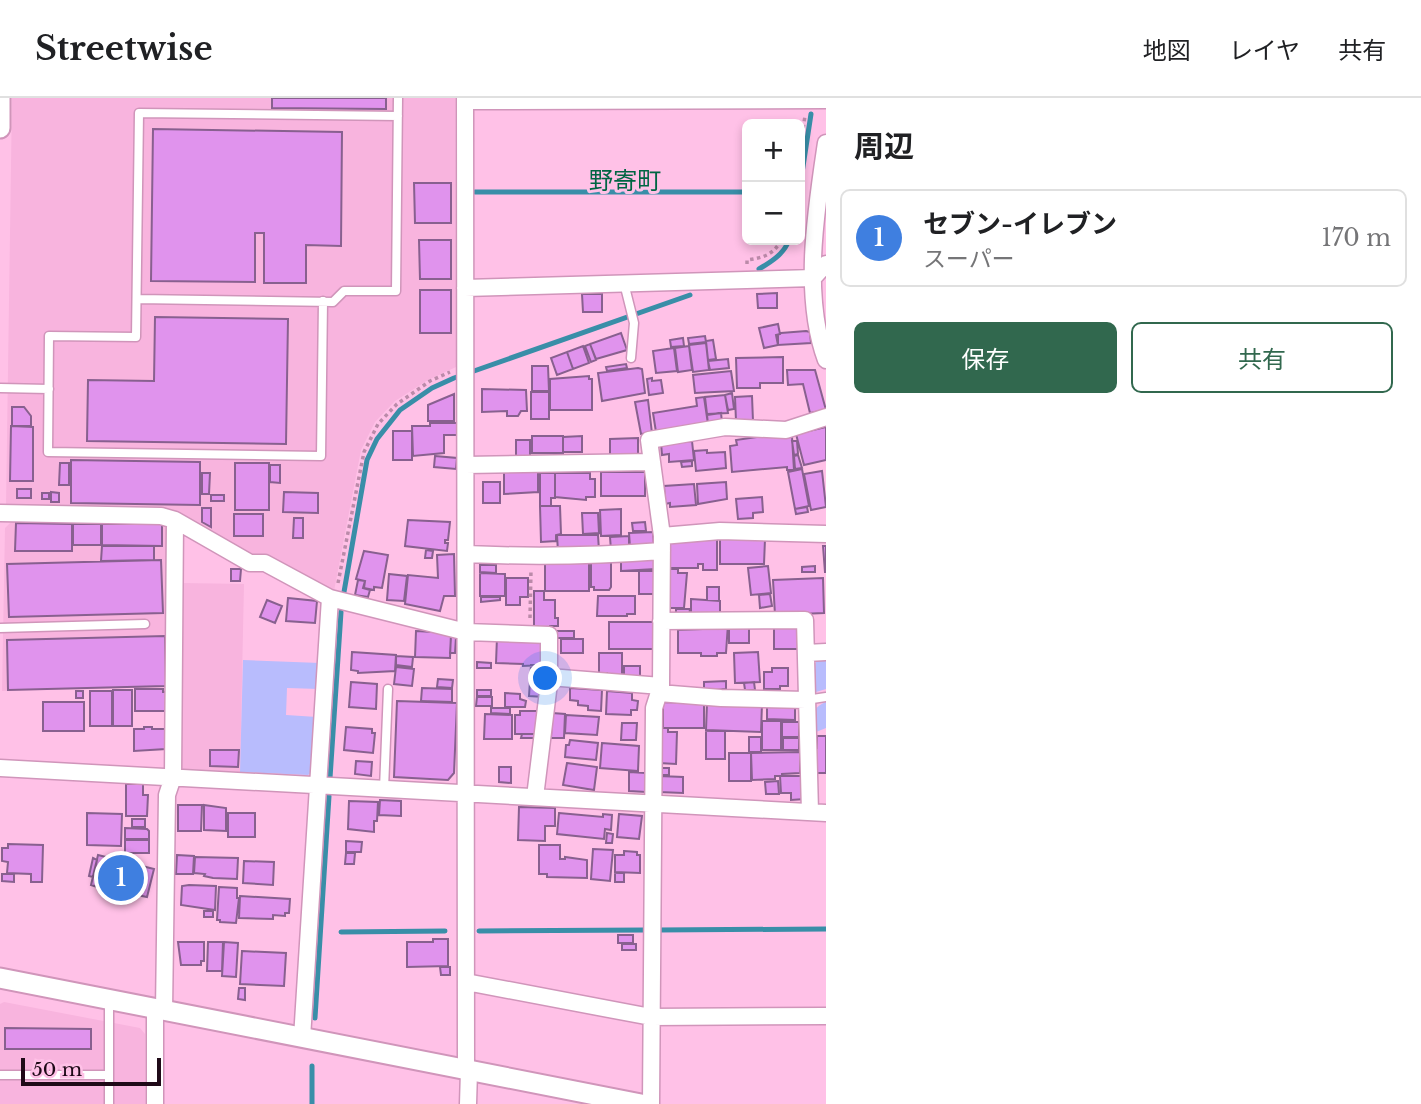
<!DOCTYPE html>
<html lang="ja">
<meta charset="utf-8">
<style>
:root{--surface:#fff;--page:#f2f2f2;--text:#202124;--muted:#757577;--line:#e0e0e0;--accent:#31684e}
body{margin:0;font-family:"Libre Baskerville","Noto Sans JP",serif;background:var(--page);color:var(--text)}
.controls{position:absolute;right:21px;top:21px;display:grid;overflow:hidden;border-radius:10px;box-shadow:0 4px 10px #0003}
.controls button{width:63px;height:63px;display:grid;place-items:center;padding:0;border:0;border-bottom:2px solid var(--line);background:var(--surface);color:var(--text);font:35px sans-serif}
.scale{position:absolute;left:21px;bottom:18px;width:140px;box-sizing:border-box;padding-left:7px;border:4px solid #1f0a18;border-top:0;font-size:19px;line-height:24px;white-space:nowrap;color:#1f0a18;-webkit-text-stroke:5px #ffc1e7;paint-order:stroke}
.you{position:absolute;left:546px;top:581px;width:24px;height:24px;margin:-18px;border:5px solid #fff;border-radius:50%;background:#1a73e8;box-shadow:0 0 0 10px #1a73e833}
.badge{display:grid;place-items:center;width:46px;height:46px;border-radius:50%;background:var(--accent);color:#fff;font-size:23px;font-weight:700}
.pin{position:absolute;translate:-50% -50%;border:4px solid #fff;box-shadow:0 2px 7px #0006}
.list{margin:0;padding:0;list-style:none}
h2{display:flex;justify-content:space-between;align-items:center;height:91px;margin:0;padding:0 28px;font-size:30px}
h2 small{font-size:23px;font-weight:400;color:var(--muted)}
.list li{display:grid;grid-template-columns:46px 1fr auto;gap:21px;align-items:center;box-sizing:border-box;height:98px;margin:0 14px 14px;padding:0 14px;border:2px solid var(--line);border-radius:10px}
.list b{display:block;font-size:26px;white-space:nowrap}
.list p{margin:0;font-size:23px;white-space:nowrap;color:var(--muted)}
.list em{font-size:23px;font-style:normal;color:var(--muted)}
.actions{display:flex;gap:14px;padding:21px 28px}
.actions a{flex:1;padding:16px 0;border:2px solid var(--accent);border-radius:10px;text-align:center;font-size:24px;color:var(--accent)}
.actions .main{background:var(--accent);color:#fff}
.map{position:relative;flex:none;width:826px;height:1006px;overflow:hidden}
header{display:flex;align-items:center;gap:42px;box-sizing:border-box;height:98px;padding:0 35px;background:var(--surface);border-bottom:2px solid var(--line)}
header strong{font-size:33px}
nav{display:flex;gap:38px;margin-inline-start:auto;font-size:24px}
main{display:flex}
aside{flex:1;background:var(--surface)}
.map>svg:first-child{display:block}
.built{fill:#f8b4de}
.green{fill:#b8bcfd}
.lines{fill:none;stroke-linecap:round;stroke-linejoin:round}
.stream{stroke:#398ea8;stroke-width:5}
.building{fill:#e093ed;stroke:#88608f;stroke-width:2}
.service-casing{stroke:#d095ba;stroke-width:11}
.minor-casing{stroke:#d095ba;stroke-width:19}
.tertiary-casing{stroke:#d095ba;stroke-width:23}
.path{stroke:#bb8aa9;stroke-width:3.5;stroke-dasharray:3.5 3.5;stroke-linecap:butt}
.service{stroke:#fff;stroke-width:8}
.minor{stroke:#fff;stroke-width:16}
.tertiary{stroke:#fff;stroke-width:19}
.labels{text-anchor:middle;stroke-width:6;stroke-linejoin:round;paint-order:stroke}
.quarter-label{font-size:24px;fill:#006543;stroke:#ffc1e7}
</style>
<header>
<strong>Streetwise</strong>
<nav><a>地図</a><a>レイヤ</a><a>共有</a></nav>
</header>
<main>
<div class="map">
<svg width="826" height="1006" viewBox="0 0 826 1006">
<rect width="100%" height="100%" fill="#ffc1e7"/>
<path class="built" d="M12 0H455L456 269 428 282 395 303 375 324 361 352 334 493 268 457H251L166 411 6 409Z
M11 424 164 426 169 432 168 589 2 593 5 430Z
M182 485 244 486 240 674 183 671 178 666Z
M4 904 140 930 145 936V1006H0V906Z"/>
<path class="green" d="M826 559V591L816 594 813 592 816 562Z
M243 562 320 565 319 591 287 590 286 617 317 619 315 672 308 677 240 674Z
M826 604V630L816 634 813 632C813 618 811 610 826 604Z"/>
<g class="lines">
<path class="stream" d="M800 88 811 16
M475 94H747
M759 171C771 164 784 156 789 142
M344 494 367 362 377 341 400 312 432 290 454 280 690 197
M330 680 341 514
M658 832 826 831
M479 833 645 832
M341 834 445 833
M315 920 329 698
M312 968V1006"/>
</g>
<path class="building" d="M272 0H386V11L272 10Z
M153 31 342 34 341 148 306 147V185H264V135H255V184L151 183Z
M414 85H451V125H415Z
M419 142H451V181H420Z
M420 192H451V235H420Z
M777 195V210H758L757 196Z
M582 196H602V214H583Z
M155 219 288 221 286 346 87 343 88 282 154 283Z
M778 226 780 236 776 237 778 247 764 250 759 230Z
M806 233 810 234 811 245 778 247V237L781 235Z
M621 235 627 252 596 261 590 246Z
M705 238 706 244 689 246 688 240Z
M683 240 684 248 671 249 670 242Z
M713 242 716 261 708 262 706 243Z
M706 245 709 272 693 274 689 247Z
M590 246 596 262 591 264 585 248Z
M583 248 589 265 573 271 567 254Z
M689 248 692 272 678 274 675 250Z
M674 250 677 273 656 275 653 253Z
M567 254 573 271 557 277 551 260Z
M783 259V285H760V290H737L736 260Z
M728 261 729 270 710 272 708 263Z
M626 266 627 270 607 273 606 269Z
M532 268H548L549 293H532Z
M638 270 642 271 645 295 602 303 598 275Z
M787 272H815L826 312 810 315 803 286 788 287Z
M731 273 734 293 695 295 693 277Z
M589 278V281H592V312H550V281Z
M652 280V283L661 282 663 295 649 297 647 281Z
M482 291 526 292 527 313H521L518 318H507V313L482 314Z
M531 294H549V321H531Z
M732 295 734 311 728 312 725 297Z
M454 296V323H428V307Z
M725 297 728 315 707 316 705 299Z
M752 298 753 323H736L735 299Z
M704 299 708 326 656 334 653 315 697 308 696 300Z
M648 302 652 335 641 336 635 304Z
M12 309H24L31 318V328H12Z
M721 315 722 324 708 326 707 317Z
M430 325H457V337H444V355L413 358 412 328H430Z
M11 328 33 329V383H10Z
M826 329V362L804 367 796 336Z
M393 333H412V362H393Z
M770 337V339H792L794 372H787V369L732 374 730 348 737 347 736 342Z
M532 338H563V355H532Z
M582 338V354H563V339Z
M638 340V359H610V341Z
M516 342H530V358H516Z
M692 343 694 362 669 364V356L662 357 661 345Z
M792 343H797L798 356 794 357Z
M707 352V355L725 354 726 370 696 373 694 353Z
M798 357 802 370 795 371 794 358Z
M435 358 457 360 456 371 434 369Z
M71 362 200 364V407L71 405Z
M692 363V368L682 369 681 364Z
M60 365H69V387H59Z
M235 365H269V412H235Z
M270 367H280V385L270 384Z
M504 370H538V394L504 396Z
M802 371 809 408 795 411 788 374Z
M822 373 826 409 811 412 804 376Z
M601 374H645V398H601Z
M202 375H210L209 396H202Z
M540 375H555V400H551V408H540Z
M555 375H590V381H595V399H586V402L555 399Z
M483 384H500V405H483Z
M726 384 727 401 698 406 697 386Z
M694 386 696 407 670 409V405L665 406 664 388Z
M17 391H31V400H17Z
M51 394 59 395V404H51Z
M284 394 318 395V415L283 414Z
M42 395H49V401H42Z
M211 397H224V403H211Z
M762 399 763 414 753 415V420L738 421 736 401Z
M540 408H560L561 436 556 437V443L541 444Z
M807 409 808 414 796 416 795 411Z
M202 410H211V429L202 424Z
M621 411V437L601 438 600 412Z
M582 415H598L599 435 583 436Z
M234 416H263V438H234Z
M294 420H303V440H293Z
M408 422 450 424 448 442H445V445H448L447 453 405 448Z
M645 424 646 433H633L632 425Z
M16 425 72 426V453H15Z
M73 426H101V447H73Z
M102 426H162V448L102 447Z
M653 434 654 448 630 449 629 435Z
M557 437H598L599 453 558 454Z
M629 438V452H611L610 439Z
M720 438 765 441 764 466H720Z
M717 439V472H703V466H698V470H669V445H677V441Z
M102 448H154V462L101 463Z
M823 448H826V474H825Z
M426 452 433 453 432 460H425Z
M364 453 388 457 382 490 374 489V492L364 490 365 483 356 481Z
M454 456 455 498H444L440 513 405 506 408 477 438 480 437 457Z
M655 458 656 471 621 473V459Z
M161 462 163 515 9 519 7 466Z
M545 464 589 465V493H545Z
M591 464H611V489L609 492H594V489H591Z
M480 467H496V475L480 474Z
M768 468 771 495 751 497 748 470Z
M815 468V474H802V469Z
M231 471H241L240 483H231Z
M668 471H678V475H687L684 510H668Z
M639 473H656V496H639Z
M480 475 505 476V498H480Z
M389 476 407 478 404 503 387 502Z
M506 480H528V499H520V507H506Z
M823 480 824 515 775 517 773 482Z
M358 482 365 483 363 490 370 492 368 499 355 497Z
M707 489H719V503H707Z
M534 493H544V502H555V520H558V528H550V531L534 528Z
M770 496 772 508 760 510 759 497Z
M598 498H635V516H627V518H597Z
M481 499H500V502L481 504Z
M288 500 317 503 315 525 286 523Z
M691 501 720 503V519L691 518Z
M267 502 282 508 275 525 260 519Z
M676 511H690L689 518H676Z
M609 524H654V551H609Z
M774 525H801V551H774Z
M728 526 726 555H717V558H701V555H678V532L702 531V529Z
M729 526H749V545H729Z
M416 533 451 535 450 560 415 559Z
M557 533H574V540H557Z
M165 538 166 588 8 592 7 542Z
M451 539H456L455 555H450Z
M497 539 544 541 543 567 523 568V566L496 565Z
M561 541H583V555H561Z
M352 554 396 557 395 573 358 575V573L351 572Z
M758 554 760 584 735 585 734 555Z
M599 555H622V579H607V575H599Z
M396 558 413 559 412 569 396 567Z
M477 564 491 565V570H477Z
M531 567H545L544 599 529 598Z
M624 568H640V581H624Z
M396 569 414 571 412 588 394 586Z
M772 570H788V588H780V591H764V574H772Z
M438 581 453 582 452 590 437 589Z
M726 583V591L704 593V584Z
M351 584 377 586 376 611 349 609Z
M754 584 755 592H745L744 585Z
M422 590 452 591V604L421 603Z
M570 590 602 592 601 613 588 612V608L578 607V603L570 602Z
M135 591H163V594H166V613H135Z
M113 592H132V628H113Z
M477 592H491V598H477Z
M76 593H83V600H76Z
M90 593H112V628H90Z
M607 593 632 595V602L638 603 637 612H631V617L606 616Z
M505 595 520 596V601L526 603 525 609H505Z
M477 599H492V608H476Z
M397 603 457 605 454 675 448 682 394 679Z
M43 604H84V633H43Z
M663 604 704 605V630H663Z
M767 604H795V622L767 621Z
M707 605 762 606 761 634 706 632Z
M491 610H510V616L491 615Z
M520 613H538V636H515V617H520Z
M552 615 565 616 564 640H551Z
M485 616 512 617V641H484Z
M566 617 599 619 597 637 565 635Z
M762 623H781V652H762Z
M782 624H799V639H782Z
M622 625H637L636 642H621Z
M144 629H152V631H166V651L134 653V631H144Z
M346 629 372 631V635H375L373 655 344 652Z
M660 630H668V634H677L676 666 659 665Z
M706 633H725V661H706Z
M522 636H536V640H521Z
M817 638H826V675H813V650H817Z
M749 639H761V654H749Z
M783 640H799V652H783Z
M570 642 598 645 596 662 565 659 566 647H569Z
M602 645 639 648 638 673 600 670Z
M210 652H239L238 669 210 668Z
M800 654V675L782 676V678H775V681L752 682 751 655Z
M729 655H751V683H729Z
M356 663 372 664 371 678 355 676Z
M567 665 597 669 594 692 563 687Z
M499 669H511V685L499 684Z
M662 670H669V677H662Z
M629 674 646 675V694L629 693Z
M659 678 683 679V695L659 694Z
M780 678H804L805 701 791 702V695H781Z
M778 683 779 696H766L765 684Z
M126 686H143V697H148L147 718H126Z
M380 702 401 703V718L379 717Z
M349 703 378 704 377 723H374V734L348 731Z
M178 707H202L201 733H178Z
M204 707 226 710V733L204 732Z
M519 709 555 710V728H545V743L518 742Z
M87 715 122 716 121 748 87 747Z
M228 715H255V739H228Z
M559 715 603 719V716L612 717 611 732 605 731 604 741 557 736Z
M619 716 642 718 639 741 617 739Z
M132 721H145V729H132Z
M125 730 147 731 149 733V741H125Z
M607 735 613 736 612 745H606Z
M125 742H149V755H125Z
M346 743 362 744 361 754H346Z
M8 746 43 747 42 784H31V776L7 775 8 764 2 763V750H8Z
M539 747H560V761H565V759L587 762V780L547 779V776H539Z
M593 751 613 752 610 783 591 781Z
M624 753 637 754V757H640V775L615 774V757H624Z
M346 755H355L354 766H345Z
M98 757 154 771 147 799 113 792V794L91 787Z
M177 757 194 758 193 776H176Z
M195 759 238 760 237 781 213 780 204 778 205 776 194 775Z
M93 760 97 762 93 779 89 778Z
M244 763 274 764 273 787 243 785Z
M615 775H624V784H615Z
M2 776H14V784L2 783Z
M189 787 216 788 215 812 181 807 182 788Z
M219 789 237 790V800H239L236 825 220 824V822H217Z
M240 798 290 801 289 815H285V818L273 817V821L239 820Z
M204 813H213V819H204Z
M618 837H633V845H618Z
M433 841H448V868L407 869V844H433Z
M178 844H204V863H201V867H181Z
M208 844H223L222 873H207Z
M224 844 238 845 236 879 222 878Z
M622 846H636V852H622Z
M242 853 286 855 284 888 240 886Z
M440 869H450V877H441Z
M239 890H245V902L238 901Z
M5 930 91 931V951H5Z"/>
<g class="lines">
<g class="service-casing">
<path id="service" d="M624 185 634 225 631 260
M137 201 333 204 344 193H396L398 0
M323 203 321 358 48 354 49 238 136 239 139 15 398 18
M0 290 49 291
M0 530 145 526
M806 602 826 599
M384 691 388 591
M0 977H109
M109 1006V901"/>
</g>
<g class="minor-casing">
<path id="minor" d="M465 0 466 972
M465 3 826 2
M826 45C816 112 802 197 826 262
M465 190 813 180 826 166
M466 367 651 364
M0 415 161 418 175 422 250 465H265L330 500 466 534 549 537V585L535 699
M662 438 720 433 826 436
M466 456C532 459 596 458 662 453
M661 523 805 522 810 714
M806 555 826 554
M549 579 661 588
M659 595 721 600 806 602
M0 670 826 715
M466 884 651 919 826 918
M155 911V1006
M164 912 167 697 173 679 175 422
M302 940 330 500
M468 1006 469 973
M651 1006 654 610 661 588 662 438 649 342 725 329 786 332 826 319"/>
</g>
<g class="tertiary-casing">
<path id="tertiary" d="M0 30V0
M0 880 641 1006"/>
</g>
<path class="path" d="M800 51 805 18
M747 166V162C762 160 774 157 781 142
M338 485 364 354 378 326 397 306 430 283 450 274
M530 520 531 472"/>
<use href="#service" class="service"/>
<use href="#minor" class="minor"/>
<use href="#tertiary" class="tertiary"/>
</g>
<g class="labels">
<g class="quarter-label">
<text x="625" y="91">野寄町</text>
</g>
</g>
</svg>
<div class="controls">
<button>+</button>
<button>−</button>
</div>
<div class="scale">50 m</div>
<div class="you"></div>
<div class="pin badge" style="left:121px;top:780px;background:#3f7fe0">1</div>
</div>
<aside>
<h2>周辺<small></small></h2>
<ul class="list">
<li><span class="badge" style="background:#3f7fe0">1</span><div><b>セブン-イレブン</b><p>スーパー</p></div><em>170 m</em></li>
</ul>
<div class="actions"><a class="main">保存</a><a>共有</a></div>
</aside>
</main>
